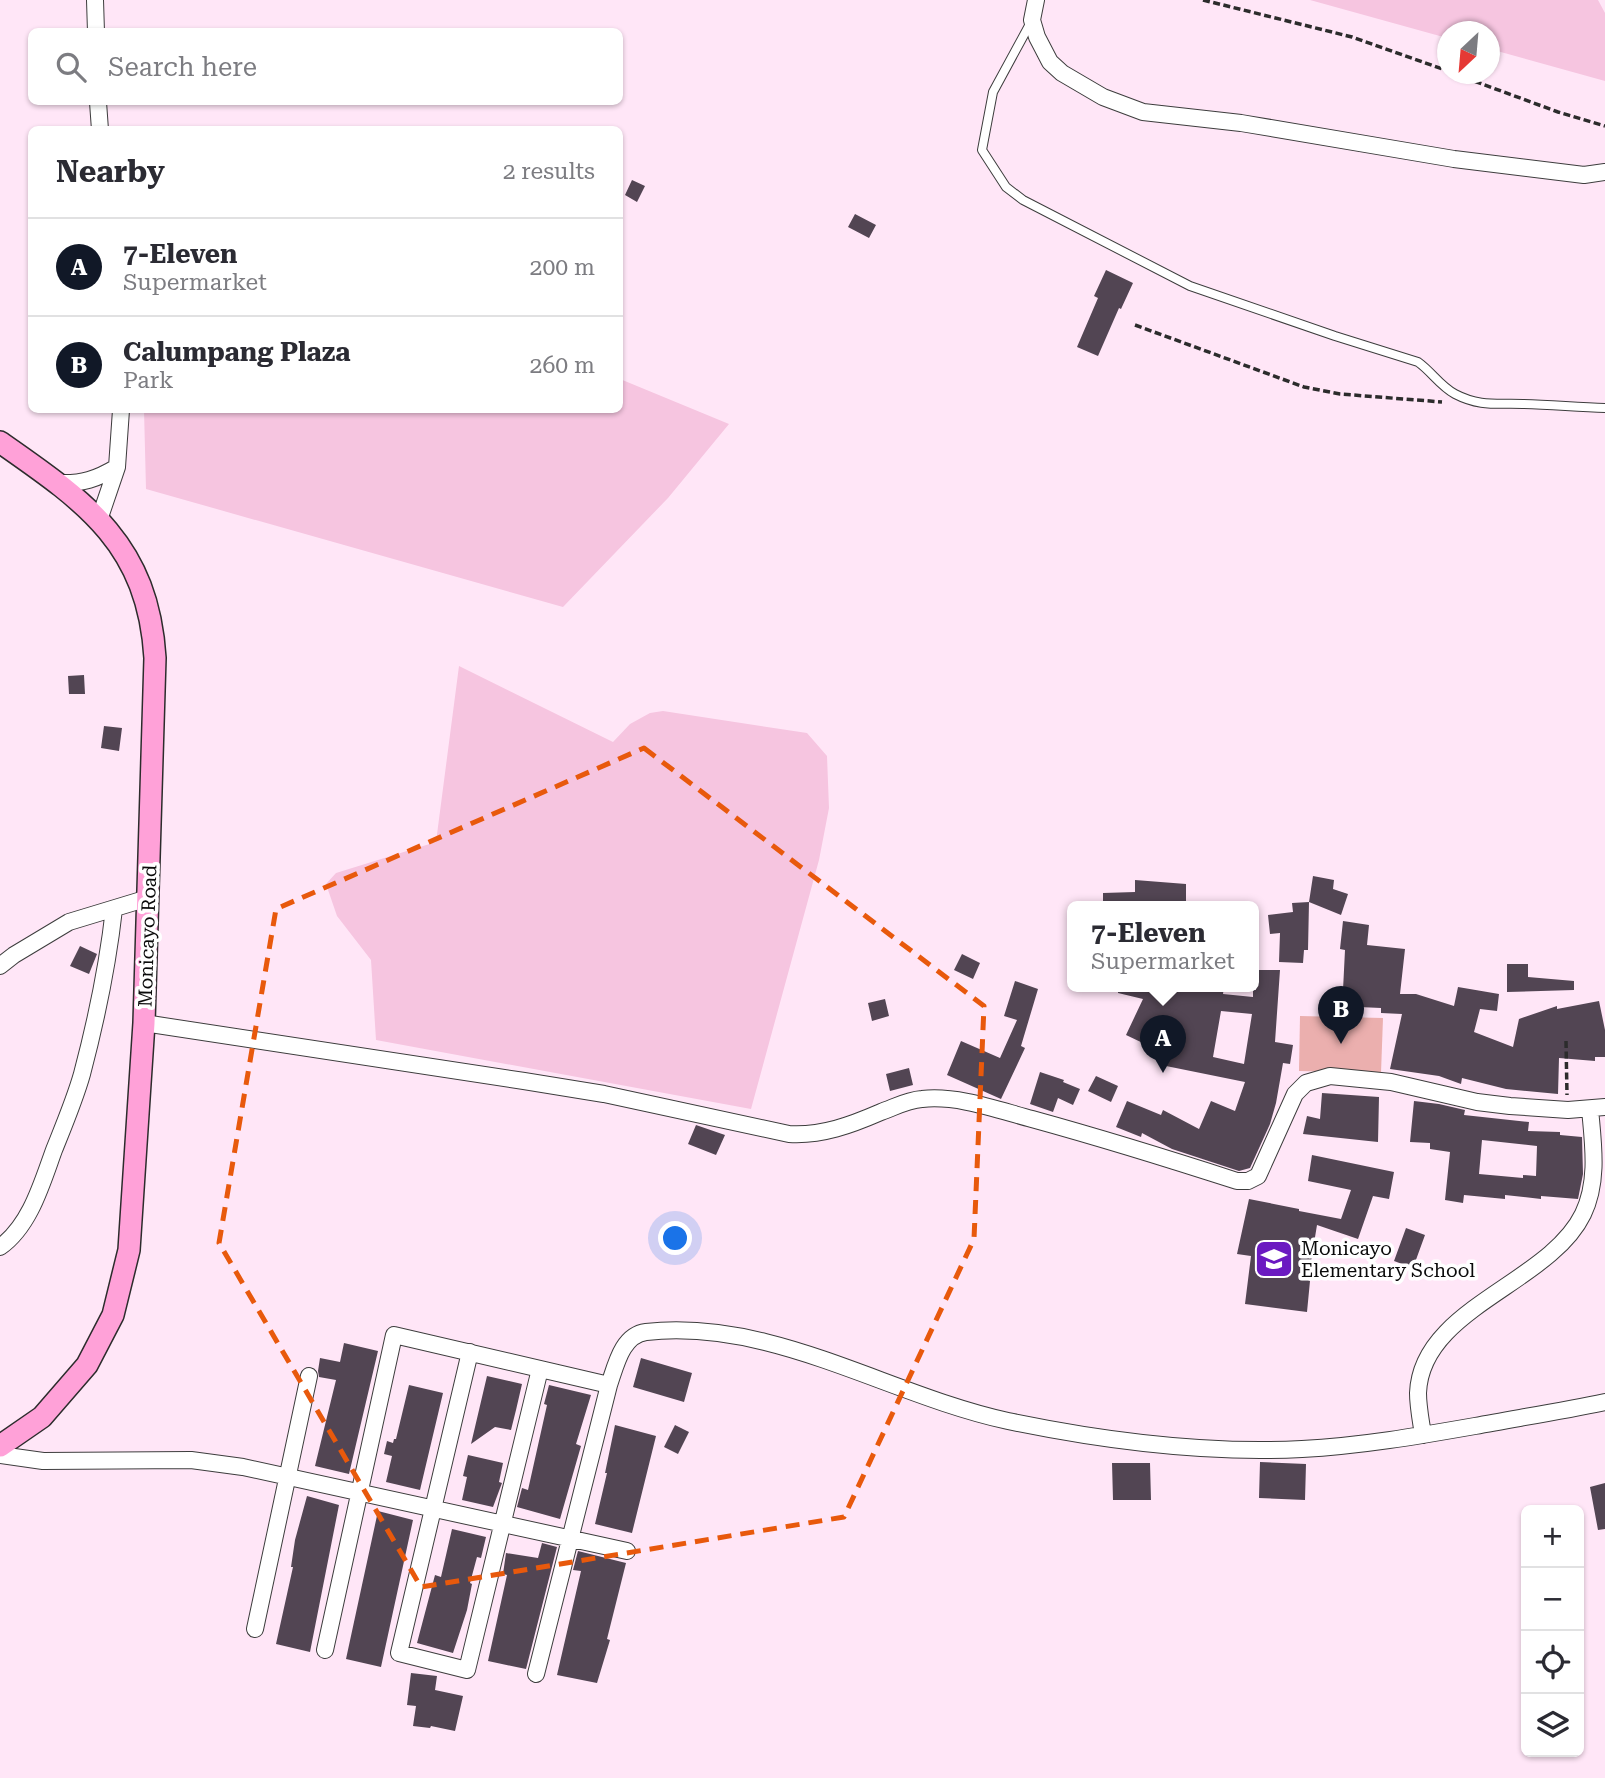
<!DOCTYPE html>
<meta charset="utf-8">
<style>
:root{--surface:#fff;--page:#f7f7f7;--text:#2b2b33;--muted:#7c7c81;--line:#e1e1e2;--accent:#111827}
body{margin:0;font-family:"Roboto Serif",serif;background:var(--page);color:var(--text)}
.controls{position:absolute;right:21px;bottom:21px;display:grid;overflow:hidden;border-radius:10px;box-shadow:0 2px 5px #0004}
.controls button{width:63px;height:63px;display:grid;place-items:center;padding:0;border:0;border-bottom:2px solid var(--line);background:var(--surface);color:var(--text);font:35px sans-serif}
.compass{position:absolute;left:1437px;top:21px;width:63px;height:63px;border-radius:50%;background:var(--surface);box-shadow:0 2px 5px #0004;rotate:206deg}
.you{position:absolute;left:676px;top:1239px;width:24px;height:24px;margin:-18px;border:5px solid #fff;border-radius:50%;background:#1a73e8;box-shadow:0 0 0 10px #1a73e833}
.badge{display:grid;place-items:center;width:46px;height:46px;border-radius:50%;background:var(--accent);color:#fff;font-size:23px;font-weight:700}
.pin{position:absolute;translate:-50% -58px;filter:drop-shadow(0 2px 4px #0008)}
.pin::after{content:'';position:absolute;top:37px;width:24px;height:21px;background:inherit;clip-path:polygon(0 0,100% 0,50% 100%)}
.popup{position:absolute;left:1067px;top:901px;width:192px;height:91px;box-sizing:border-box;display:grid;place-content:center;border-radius:10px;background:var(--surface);filter:drop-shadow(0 2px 5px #0005);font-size:23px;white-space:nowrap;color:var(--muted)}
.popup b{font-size:26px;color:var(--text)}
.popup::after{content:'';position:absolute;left:50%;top:100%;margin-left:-14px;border:14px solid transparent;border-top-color:var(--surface)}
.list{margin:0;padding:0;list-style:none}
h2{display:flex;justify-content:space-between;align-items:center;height:91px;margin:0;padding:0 28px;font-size:30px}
h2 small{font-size:23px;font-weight:400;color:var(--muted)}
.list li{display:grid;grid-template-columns:46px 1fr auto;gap:21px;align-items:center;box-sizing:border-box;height:98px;padding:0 28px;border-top:2px solid var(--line)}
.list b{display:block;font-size:26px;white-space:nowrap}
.list p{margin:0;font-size:23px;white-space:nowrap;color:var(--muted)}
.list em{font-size:23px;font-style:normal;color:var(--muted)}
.icon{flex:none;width:38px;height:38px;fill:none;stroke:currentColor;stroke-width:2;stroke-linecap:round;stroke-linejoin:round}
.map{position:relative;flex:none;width:1605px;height:1778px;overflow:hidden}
.search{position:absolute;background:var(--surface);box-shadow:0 2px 5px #0004;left:28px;top:28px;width:595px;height:77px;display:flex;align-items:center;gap:18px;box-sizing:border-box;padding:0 24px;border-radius:10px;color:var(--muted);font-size:26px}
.panel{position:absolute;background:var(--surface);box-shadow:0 2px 5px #0004;left:28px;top:126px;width:595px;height:287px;border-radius:10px}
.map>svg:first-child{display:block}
.farmland{fill:#f6c5e0}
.green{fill:#ebafae}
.building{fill:#524553;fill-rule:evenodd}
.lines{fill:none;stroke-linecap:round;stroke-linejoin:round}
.service-casing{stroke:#3d3d3d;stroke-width:10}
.minor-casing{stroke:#3d3d3d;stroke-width:18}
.secondary-casing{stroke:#2c2c2c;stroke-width:24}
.path{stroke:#2c2c2c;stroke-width:3.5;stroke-dasharray:7 3.5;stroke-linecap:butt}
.service{stroke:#fff;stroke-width:8}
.minor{stroke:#fff;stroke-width:16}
.secondary{stroke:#ffa1d8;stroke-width:21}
.marked{fill:none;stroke:#e8590c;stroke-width:5;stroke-dasharray:14 9;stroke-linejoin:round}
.labels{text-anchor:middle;stroke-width:7;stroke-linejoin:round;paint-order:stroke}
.street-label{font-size:19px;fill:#0a0a0a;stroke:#fff}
.poi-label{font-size:19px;fill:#0a0a0a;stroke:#fff;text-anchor:start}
</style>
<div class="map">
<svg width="1605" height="1778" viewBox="0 0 1605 1778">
<rect width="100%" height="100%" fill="#ffe6f7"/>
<path class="farmland" d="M1310 0H1598L1605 13V81L1490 49V32H1448L1447 38Z
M620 379 729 424 668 498 563 607 146 489 144 410H620Z
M459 666 613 742 630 724 650 713 663 711 807 733 827 756 829 808 819 860 751 1109 376 1040 371 960 337 916 326 884 336 873 436 842Z"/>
<path class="green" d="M1300 1016 1383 1018 1381 1073 1299 1071Z"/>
<path class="building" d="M632 180 645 186 637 202 625 195Z
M855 214 876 225 869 238 848 227Z
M1106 270 1133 283 1121 309 1119 308 1098 356 1077 347 1098 298 1094 296Z
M84 675 85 694H69L68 676Z
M104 726 122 728 119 751 101 748Z
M1313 876 1334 880 1333 889 1348 894 1341 915 1309 902 1308 950H1304L1303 963 1279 962 1280 933 1270 934 1268 915 1293 912 1292 903 1309 902Z
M1135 880 1186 884V906L1160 905V907H1103V893L1135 892Z
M1343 921 1369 925 1367 945 1405 949 1400 994H1416L1454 1006 1458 987 1499 994 1497 1011 1480 1009 1474 1032 1513 1047 1519 1019 1557 1006V1009L1599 1001 1605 1030V1057H1595V1061L1559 1058 1558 1094 1506 1089 1462 1078 1461 1084 1439 1076 1390 1069 1402 1014 1381 1013V1008L1337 1006 1338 990H1343L1345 950 1340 949Z
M80 946 97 954 89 974 70 966Z
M962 954 980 963 973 979 954 970Z
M1507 964H1528V977L1574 981V990L1507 992Z
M1256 970H1280L1275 1042 1293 1045 1290 1064 1283 1063 1276 1103 1270 1124 1250 1168 1239 1171 1172 1149 1142 1133 1141 1137 1116 1127 1127 1101 1161 1115 1163 1110 1199 1129 1211 1101 1235 1111 1245 1082 1166 1066V1054L1126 1035 1143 999 1118 993V987H1224L1223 994 1253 997V990H1256ZM1221 1011 1252 1014 1244 1064 1213 1057Z
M1015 981 1038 989 1021 1046 1025 1048 1001 1099 947 1075 961 1041 1000 1058 1017 1020 1004 1016Z
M885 999 889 1016 872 1021 868 1003Z
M909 1068 913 1085 890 1091 886 1074Z
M1040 1072 1064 1080 1063 1082 1080 1089 1073 1105 1058 1098 1053 1112 1030 1104Z
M1096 1076 1118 1086 1111 1102 1088 1091Z
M1322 1093 1379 1097 1378 1142 1303 1134 1307 1116 1320 1119Z
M1414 1101 1439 1104 1465 1110 1464 1115 1529 1122 1528 1131 1560 1132V1135L1582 1137 1583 1174 1578 1199 1541 1196V1199L1505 1195V1199L1464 1195 1463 1203 1445 1200 1450 1152 1430 1149V1143L1410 1142ZM1482 1140 1537 1146 1536 1176 1523 1175V1178L1479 1174Z
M696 1125 725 1135 716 1155 688 1144Z
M1312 1155 1394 1172 1389 1199 1373 1196 1358 1239 1317 1225 1308 1280 1310 1281 1307 1312 1245 1304 1251 1256 1237 1254 1249 1199 1299 1209V1211L1341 1219 1351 1190 1308 1181Z
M1406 1228 1425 1235 1413 1268 1394 1261Z
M344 1343 378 1351 349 1474 315 1466 336 1380 319 1377 318 1371 320 1358 340 1362Z
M641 1358 692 1373 684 1402 633 1387Z
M487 1376 522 1384 516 1410 511 1430 495 1427 471 1444Z
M409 1385 443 1393 420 1490 386 1482 392 1456 384 1454 387 1441 393 1443 394 1439H396Z
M549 1385 591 1395 576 1444 581 1446 560 1519 517 1507 522 1488 528 1490 547 1405 544 1404Z
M615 1425 656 1436 632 1533 595 1524 607 1473H605Z
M675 1425 689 1432 678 1454 664 1447Z
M468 1455 503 1463 499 1482 502 1483 493 1507 462 1500 467 1477 463 1476Z
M1260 1462 1306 1464 1305 1500 1259 1498Z
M1112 1463H1150L1151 1500H1113Z
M1605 1483V1529L1598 1530 1590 1487Z
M307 1496 339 1505 310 1652 276 1644 293 1567H291L295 1540Z
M378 1511 413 1520 381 1667 346 1659Z
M452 1529 486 1537 481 1558 477 1557 470 1583 472 1584 467 1610 453 1653 417 1643 435 1575 441 1577Z
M542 1543 557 1547 526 1669 488 1661 507 1575 503 1574 506 1553 538 1558Z
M578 1551 626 1563 607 1639 610 1640 597 1683 557 1675 581 1571 573 1570Z
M411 1673 437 1676 435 1690 463 1696 455 1731 431 1726 430 1728 413 1726 416 1706 407 1705Z"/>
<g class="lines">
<g class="service-casing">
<path id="service" d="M1031 22 993 92 982 150 1006 187 1023 200 1190 286 1335 336 1418 362C1432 372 1440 386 1455 394 1480 407 1497 403 1523 404 1551 405 1578 407 1605 408"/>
</g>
<g class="minor-casing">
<path id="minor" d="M95 0 96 32
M1036 0 1032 20 1037 37 1050 62 1062 73 1103 97 1143 112 1241 123 1454 159 1584 175 1605 172
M98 102 100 130
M59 483C82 484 97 479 117 467
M99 520 117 467 121 410
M0 966 14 955 69 922 148 898
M144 1023 524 1081 604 1094 789 1134C822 1136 851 1125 881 1112 895 1107 907 1100 922 1099 958 1095 998 1110 1032 1119 1101 1138 1169 1159 1237 1181H1248L1258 1176 1295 1094 1306 1083 1330 1076 1391 1082 1477 1102 1510 1106 1568 1110 1605 1107
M0 1247C30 1226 42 1183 54 1150 64 1125 75 1099 82 1074 96 1021 108 963 114 909
M470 1352 399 1653 467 1670 540 1369
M1423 1435C1421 1421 1418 1407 1418 1393 1421 1308 1549 1284 1583 1214 1599 1181 1593 1143 1590 1109
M0 1455 43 1461 191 1460 243 1467 627 1551
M255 1629 309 1376
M325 1650 394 1335 609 1385
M536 1674 609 1385C616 1365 622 1335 646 1332 772 1318 888 1395 1008 1421 1104 1441 1204 1454 1302 1449 1360 1446 1418 1436 1475 1426 1518 1418 1562 1411 1605 1402"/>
</g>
<g class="secondary-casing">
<path id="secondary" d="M0 442C86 502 148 544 155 658L144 1023 129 1250 113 1315 87 1365 42 1417 0 1446"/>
</g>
<path class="path" d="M1203 0 1352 37 1448 71
M1455 74 1558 112 1605 126
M1135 325 1304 387 1340 394 1442 402
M1566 1041 1567 1095"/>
<use href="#service" class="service"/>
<use href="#minor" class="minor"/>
<use href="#secondary" class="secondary"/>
</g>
<path class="marked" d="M644 748 984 1006 974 1239 844 1517 421 1587 219 1243 276 909Z"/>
<defs>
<g id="school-square" transform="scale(2.0125)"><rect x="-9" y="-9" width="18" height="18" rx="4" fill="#6b1ac1" stroke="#fff"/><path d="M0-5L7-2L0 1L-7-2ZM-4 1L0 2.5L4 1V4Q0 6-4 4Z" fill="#fff"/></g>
</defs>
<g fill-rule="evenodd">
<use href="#school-square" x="1274" y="1259"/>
</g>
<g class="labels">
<g class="street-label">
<text transform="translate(147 936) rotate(-88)" y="7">Monicayo Road</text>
</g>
<g class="poi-label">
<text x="1301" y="1255">Monicayo<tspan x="1301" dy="22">Elementary School</tspan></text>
</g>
</g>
</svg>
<div class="controls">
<button>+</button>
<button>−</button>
<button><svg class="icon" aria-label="locate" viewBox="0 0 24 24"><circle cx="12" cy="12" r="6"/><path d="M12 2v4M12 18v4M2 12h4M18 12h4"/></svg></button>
<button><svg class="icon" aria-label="layers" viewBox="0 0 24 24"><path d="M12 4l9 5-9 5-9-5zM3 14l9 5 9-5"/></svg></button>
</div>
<svg class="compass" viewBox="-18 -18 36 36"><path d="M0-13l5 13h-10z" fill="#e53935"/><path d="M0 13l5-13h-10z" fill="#7c7c81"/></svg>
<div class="you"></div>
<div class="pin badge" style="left:1163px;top:1073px">A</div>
<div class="popup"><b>7-Eleven</b>Supermarket</div>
<div class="pin badge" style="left:1341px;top:1044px">B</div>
<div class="search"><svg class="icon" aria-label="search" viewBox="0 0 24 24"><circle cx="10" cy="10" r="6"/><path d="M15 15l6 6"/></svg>Search here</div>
<section class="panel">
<h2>Nearby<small>2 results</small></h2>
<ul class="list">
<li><span class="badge">A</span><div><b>7-Eleven</b><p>Supermarket</p></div><em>200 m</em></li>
<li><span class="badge">B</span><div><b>Calumpang Plaza</b><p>Park</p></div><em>260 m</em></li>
</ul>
</section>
</div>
